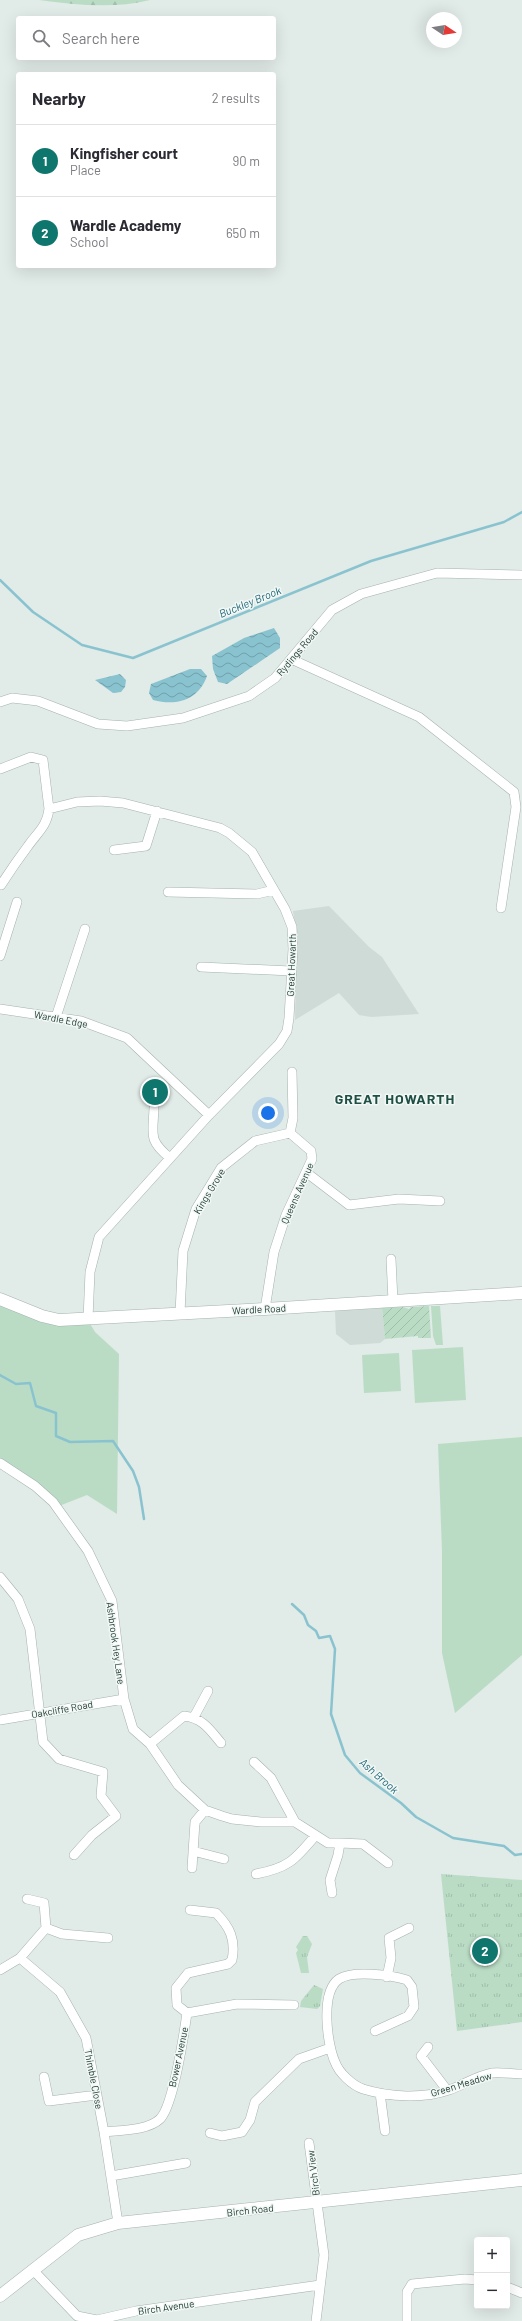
<!DOCTYPE html>
<meta charset="utf-8">
<style>
:root{--surface:#fff;--page:#f7f7f7;--text:#2b2b33;--muted:#7c7c81;--line:#e1e1e2;--accent:#0f766e}
body{margin:0;font-family:Barlow,sans-serif;background:var(--page);color:var(--text)}
.controls{position:absolute;right:12px;bottom:12px;display:grid;overflow:hidden;border-radius:4px;box-shadow:0 4px 16px #0002}
.controls button{width:36px;height:36px;display:grid;place-items:center;padding:0;border:0;border-bottom:1px solid var(--line);background:var(--surface);color:var(--text);font:20px sans-serif}
.compass{position:absolute;left:426px;top:12px;width:36px;height:36px;border-radius:50%;background:var(--surface);box-shadow:0 4px 16px #0002;rotate:102deg}
.you{position:absolute;left:268px;top:1113px;width:14px;height:14px;margin:-10px;border:3px solid #fff;border-radius:50%;background:#1a73e8;box-shadow:0 0 0 6px #1a73e833}
.badge{display:grid;place-items:center;width:26px;height:26px;border-radius:50%;background:var(--accent);color:#fff;font-size:13px;font-weight:700}
.pin{position:absolute;translate:-50% -50%;border:2px solid #fff;box-shadow:0 1px 4px #0006}
.list{margin:0;padding:0;list-style:none}
h2{display:flex;justify-content:space-between;align-items:center;height:52px;margin:0;padding:0 16px;font-size:17px}
h2 small{font-size:13px;font-weight:400;color:var(--muted)}
.list li{display:grid;grid-template-columns:26px 1fr auto;gap:12px;align-items:center;box-sizing:border-box;height:72px;padding:0 16px;border-top:1px solid var(--line)}
.list b{display:block;font-size:15px;white-space:nowrap}
.list p{margin:0;font-size:13px;white-space:nowrap;color:var(--muted)}
.list em{font-size:13px;font-style:normal;color:var(--muted)}
.icon{flex:none;width:22px;height:22px;fill:none;stroke:currentColor;stroke-width:2;stroke-linecap:round;stroke-linejoin:round}
.map{position:relative;flex:none;width:522px;height:2321px;overflow:hidden}
.search{position:absolute;background:var(--surface);box-shadow:0 4px 16px #0002;left:16px;top:16px;width:260px;height:44px;display:flex;align-items:center;gap:10px;box-sizing:border-box;padding:0 14px;border-radius:4px;color:var(--muted);font-size:15px}
.panel{position:absolute;background:var(--surface);box-shadow:0 4px 16px #0002;left:16px;top:72px;width:260px;height:196px;border-radius:4px}
.map>svg:first-child{display:block}
.built{fill:#cfdbd6}
.grass{fill:#badcc5}
.forest{fill:url(#forest-firs)}
.park{fill:url(#park-tufts)}
.garden{fill:url(#garden-furrows)}
.water{fill:url(#water-waves)}
.lines{fill:none;stroke-linecap:round;stroke-linejoin:round}
.stream{stroke:#8ac3d0;stroke-width:2.5}
.minor-casing{stroke:#a4b3ae;stroke-width:10}
.tertiary-casing{stroke:#a4b3ae;stroke-width:13}
.minor{stroke:#fff;stroke-width:9}
.tertiary{stroke:#fff;stroke-width:12}
.labels{text-anchor:middle;stroke-width:3;stroke-linejoin:round;paint-order:stroke}
.street-label{font-size:10px;fill:#223c36;stroke:#f2f8f5}
.water-label{font-size:11px;font-style:italic;fill:#1d6577;stroke:#f2f8f5}
.district-label{font-size:14px;font-weight:bold;letter-spacing:1px;fill:#1e4e44;stroke:#f2f8f5}
</style>
<div class="map">
<svg width="522" height="2321" viewBox="0 0 522 2321">
<defs>
<pattern id="forest-firs" width="22" height="20" patternUnits="userSpaceOnUse"><rect width="22" height="20" fill="#badcc5"/><path d="M5 1l3.5 6h-7zM16 11l3.5 6h-7z" fill="#a0beaa"/></pattern>
<pattern id="park-tufts" width="24" height="20" patternUnits="userSpaceOnUse"><rect width="24" height="20" fill="#badcc5"/><path d="M3 7l-1-3M5 7V3M7 7l1-3M15 17l-1-3M17 17v-4M19 17l1-3" fill="none" stroke="#a0beaa"/></pattern>
<pattern id="garden-furrows" width="10" height="10" patternUnits="userSpaceOnUse"><rect width="10" height="10" fill="#badcc5"/><path d="M-1 1l2-2M0 10L10 0M9 11l2-2" fill="none" stroke="#a0beaa"/></pattern>
<pattern id="water-waves" width="16" height="10" patternUnits="userSpaceOnUse"><rect width="16" height="10" fill="#8ac3d0"/><path d="M0 5q4-4 8 0t8 0" fill="none" stroke="#70a0aa"/></pattern>
</defs>
<rect width="100%" height="100%" fill="#e1ebe7"/>
<path class="built" d="M329 906 369 947 382 957 419 1014 371 1017 359 1015 339 993 295 1020 297 936 293 911Z
M382 1308 385 1339 380 1343 350 1345 336 1334 335 1311Z"/>
<path class="grass" d="M0 1304 89 1322 95 1332 119 1354 117 1514 87 1495 59 1506 0 1461Z
M431 1306H440L443 1345H436L433 1336Z
M463 1347 466 1400 415 1403 412 1350Z
M399 1353 401 1391 364 1393 362 1355Z
M522 1437V1655L455 1713 442 1653V1551L438 1444Z"/>
<path class="forest" d="M39 0H150C114 9 76 5 39 0Z"/>
<path class="park" d="M441 1874 522 1880V2022L457 2031Z
M303 1936H307L312 1944 307 1957 309 1973H301L296 1953 298 1950 296 1947Z
M314 1985 323 1989 320 2006 317 2009 300 2007 301 2001Z"/>
<path class="garden" d="M429 1306 431 1338H418V1336L385 1339 382 1308 403 1307 409 1309 411 1307Z"/>
<path class="water" d="M274 628 280 638V648L227 684 218 682 213 669 212 656 244 638Z
M190 669H201L207 676C198 701 176 706 153 700L149 693 151 684Z
M120 674 126 680 125 687 121 692 113 693 95 680Z"/>
<g class="lines">
<path class="stream" d="M0 580 33 612 82 645 133 658 371 561 504 522 522 512
M0 1375 16 1384 30 1383 36 1406 56 1413V1436L70 1442 113 1441 133 1471 139 1487 144 1519
M292 1604 304 1615 308 1625 316 1631 319 1638 330 1636 335 1649 331 1714 345 1755 360 1773 401 1803 416 1817 453 1838 504 1846 515 1855 522 1854"/>
<g class="minor-casing">
<path id="minor" d="M291 659 419 717 514 792 516 807 501 908
M0 702 12 698 38 701 98 724 127 726 183 718 249 696 275 678 332 610 361 594 437 573 522 575
M0 769 31 757 43 760 49 809
M114 850 146 846 157 811
M1 885C10 871 19 858 28 846 38 832 47 826 49 809L77 802 100 801 123 803 220 828 229 833 252 852 285 909 292 927 293 949 289 1018 287 1031 279 1044 209 1115 99 1237 90 1272 88 1319
M168 892 257 894 274 890
M0 956 17 902
M201 967 291 971
M0 1009 81 1021 127 1038 209 1115
M56 1017 85 929
M154 1108C153 1135 148 1140 170 1158
M290 1133 293 1118 292 1072
M307 1173 349 1205 399 1199 440 1201
M391 1259 393 1301
M265 1309 274 1252 286 1215 312 1159 311 1151 290 1133
M180 1313 183 1251 196 1209 221 1168 255 1141 290 1133
M0 1463 35 1486 53 1502 88 1551 112 1601 124 1699 133 1729 150 1744 178 1785 205 1810 222 1816 232 1819 261 1822H295L328 1843H340L338 1855 330 1880 332 1893
M0 1577 18 1599 30 1629 43 1742 59 1759 103 1772 101 1796 116 1816 92 1835 74 1855
M194 1717 208 1691
M0 1720 124 1699
M150 1744 184 1716C203 1718 210 1730 221 1743
M254 1762 271 1778 295 1822
M340 1843 363 1844 388 1863
M193 1851 224 1859
M192 1868 195 1822 205 1810
M256 1874C288 1868 295 1860 315 1836
M27 1899 44 1903 46 1928
M20 1958 60 1992 86 2038 104 2132 118 2223
M0 1970 20 1958 46 1928 62 1934 108 1938
M387 1977 391 1958 389 1938 409 1928
M187 2013 237 2004 294 2005
M375 2031 408 2016 414 2007 412 1987 407 1980C391 1975 353 1970 339 1979 320 1992 327 2044 335 2062 339 2073 352 2085 363 2089 389 2097 423 2099 449 2090 463 2085 477 2076 492 2073 501 2072 513 2074 522 2074
M428 2047 421 2056 447 2090
M44 2077 49 2101 97 2095
M380 2093 385 2131
M104 2132C120 2130 147 2131 160 2119 173 2106 184 2034 187 2013L177 2005 176 1988 188 1973 228 1964 232 1960C236 1940 230 1927 216 1913L190 1910
M210 2133 222 2136 242 2132 250 2120 255 2102 299 2059 330 2048
M309 2143 324 2255 316 2321
M111 2176 186 2163
M33 2270 77 2316 97 2320 136 2311 320 2285
M507 2287 522 2293
M407 2321V2292L412 2284 465 2279 477 2280"/>
</g>
<g class="tertiary-casing">
<path id="tertiary" d="M0 1299 42 1316 59 1320 265 1309 522 1293
M0 2296 78 2235 118 2223 522 2180"/>
</g>
<use href="#minor" class="minor"/>
<use href="#tertiary" class="tertiary"/>
</g>
<g class="labels">
<g class="street-label">
<text transform="translate(297 652) rotate(-50)" y="4">Rydings Road</text>
<text transform="translate(291 965) rotate(-88)" y="4">Great Howarth</text>
<text transform="translate(61 1019) rotate(11)" y="4">Wardle Edge</text>
<text transform="translate(209 1191) rotate(-59)" y="4">Kings Grove</text>
<text transform="translate(297 1193) rotate(-66)" y="4">Queens Avenue</text>
<text transform="translate(259 1309) rotate(-3)" y="4">Wardle Road</text>
<text transform="translate(116 1643) rotate(82)" y="4">Ashbrook Hey Lane</text>
<text transform="translate(62 1709) rotate(-10)" y="4">Oakcliffe Road</text>
<text transform="translate(178 2057) rotate(-78)" y="4">Bower Avenue</text>
<text transform="translate(94 2079) rotate(79)" y="4">Thimble Close</text>
<text transform="translate(461 2084) rotate(-17)" y="4">Green Meadow</text>
<text transform="translate(313 2173) rotate(-97)" y="4">Birch View</text>
<text transform="translate(250 2210) rotate(-6)" y="4">Birch Road</text>
<text transform="translate(166 2307) rotate(-8)" y="4">Birch Avenue</text>
</g>
<g class="water-label">
<text transform="translate(250 602) rotate(-22)" y="4">Buckley Brook</text>
<text transform="translate(379 1776) rotate(41)" y="4">Ash Brook</text>
</g>
<g class="district-label">
<text x="395" y="1104">GREAT HOWARTH</text>
</g>
</g>
</svg>
<div class="controls">
<button>+</button>
<button>−</button>
</div>
<svg class="compass" viewBox="-18 -18 36 36"><path d="M0-13l5 13h-10z" fill="#e53935"/><path d="M0 13l5-13h-10z" fill="#7c7c81"/></svg>
<div class="you"></div>
<div class="pin badge" style="left:155px;top:1092px">1</div>
<div class="pin badge" style="left:485px;top:1951px">2</div>
<div class="search"><svg class="icon" aria-label="search" viewBox="0 0 24 24"><circle cx="10" cy="10" r="6"/><path d="M15 15l6 6"/></svg>Search here</div>
<section class="panel">
<h2>Nearby<small>2 results</small></h2>
<ul class="list">
<li><span class="badge">1</span><div><b>Kingfisher court</b><p>Place</p></div><em>90 m</em></li>
<li><span class="badge">2</span><div><b>Wardle Academy</b><p>School</p></div><em>650 m</em></li>
</ul>
</section>
</div>
